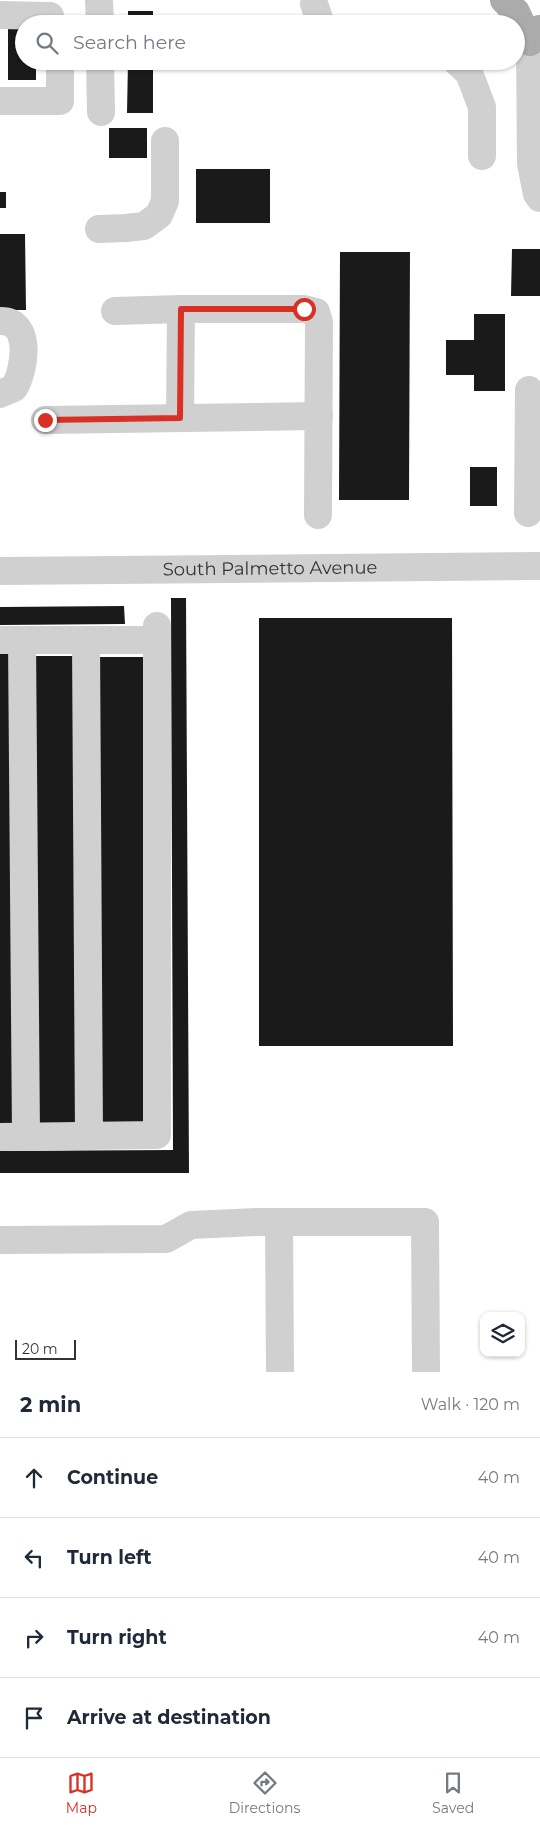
<!DOCTYPE html>
<meta charset="utf-8">
<style>
:root{--surface:#fff;--page:#f2f2f3;--text:#1f2937;--muted:#747a83;--line:#e0e1e3;--accent:#d93025}
body{margin:0;font-family:Montserrat,sans-serif;background:var(--page);color:var(--text)}
.controls{position:absolute;right:15px;bottom:15px;display:grid;overflow:hidden;border-radius:10px;box-shadow:0 1px 4px #0004}
.controls button{width:45px;height:45px;display:grid;place-items:center;padding:0;border:0;border-bottom:1px solid var(--line);background:var(--surface);color:var(--text);font:25px sans-serif}
.scale{position:absolute;left:15px;bottom:12px;width:61px;box-sizing:border-box;padding-left:5px;border:2px solid #333;border-top:0;font-size:14px;line-height:18px;white-space:nowrap;color:#333;-webkit-text-stroke:4px #fff;paint-order:stroke}
.stop{position:absolute;width:15px;height:15px;margin:-11px;border:4px solid #d93025;border-radius:50%;background:#fff}
.stop.end{background:#d93025;border-color:#fff;box-shadow:0 1px 5px #0008}
.list{margin:0;padding:0;list-style:none}
h2{display:flex;justify-content:space-between;align-items:center;height:65px;margin:0;padding:0 20px;font-size:21px}
h2 small{font-size:16px;font-weight:400;color:var(--muted)}
.list li{display:grid;grid-template-columns:32px 1fr auto;gap:15px;align-items:center;box-sizing:border-box;height:80px;padding:0 20px;border-top:1px solid var(--line)}
.list b{display:block;font-size:19px;white-space:nowrap}
.list em{font-size:16px;font-style:normal;color:var(--muted)}
.icon{flex:none;width:28px;height:28px;fill:none;stroke:currentColor;stroke-width:2;stroke-linecap:round;stroke-linejoin:round}
.map{position:relative;flex:none;width:540px;height:1372px;overflow:hidden}
.search{position:absolute;background:var(--surface);box-shadow:0 1px 4px #0004;left:15px;right:15px;top:15px;height:55px;display:flex;align-items:center;gap:12px;box-sizing:border-box;padding:0 18px;border-radius:28px;color:var(--muted);font-size:19px}
.sheet{height:385px;background:var(--surface)}
nav{display:flex;justify-content:space-around;align-items:center;box-sizing:border-box;height:70px;border-top:1px solid var(--line);background:var(--surface);font-size:14px;color:var(--muted)}
nav a{display:grid;justify-items:center;gap:2px}
nav .on{color:var(--accent)}
.map>svg:first-child{display:block}
.building{fill:#1a1a1a}
.lines{fill:none;stroke-linecap:round;stroke-linejoin:round}
.minor{stroke:#d0d0d0;stroke-width:28}
.major{stroke:#ababab;stroke-width:28}
.route{stroke:#d93025;stroke-width:6}
.labels{text-anchor:middle;stroke-width:5;stroke-linejoin:round;paint-order:stroke}
.street-label{font-size:18px;fill:#333;stroke:#fff}
</style>
<div class="map">
<svg width="540" height="1372" viewBox="0 0 540 1372">
<rect width="100%" height="100%" fill="#fff"/>
<path class="building" d="M128 11H153V24H128Z
M8 29H24V61H36V80H8Z
M128 61H153V113H127Z
M109 128H147V158H109Z
M196 169H270V223H196Z
M0 192H6V208H0Z
M0 234H25L26 310H5L0 308Z
M512 249H540V296H511Z
M340 252H410L409 500H339Z
M474 314H505V391H474V375H446V340H474Z
M470 467H497V506H470Z
M171 598H186L189 1173H0V1151L173 1150Z
M124 606 125 624 0 625V607Z
M259 618H452L453 1046H259Z
M0 654H12L14 1123H0Z
M34 656H76L78 1123H36Z
M97 657H144L146 1122H99Z"/>
<g class="lines">
<g class="minor">
<path d="M99 0 100 24"/>
<path d="M314 4 321 24"/>
<path d="M0 15 50 16"/>
<path d="M530 42 531 164 537 194 540 198"/>
<path d="M100 61 101 112"/>
<path d="M456 61 469 73 482 107V156"/>
<path d="M0 101H60V61"/>
<path d="M99 229 126 228 144 226 159 215 165 201V141"/>
<path d="M115 311 181 309"/>
<path d="M0 321C33 320 25 370 14 388L0 394"/>
<path d="M180 418 181 309H304L316 312 319 322 318 515"/>
<path d="M45 420 319 416"/>
<path d="M528 513 529 390"/>
<path id="s1" d="M0 571 540 566"/>
<path d="M0 640H157"/>
<path d="M22 640 26 1137"/>
<path d="M86 640 89 1136"/>
<path d="M0 1137 157 1135V626"/>
<path d="M279 1222 280 1372"/>
<path d="M0 1240 166 1239 191 1225 257 1222H425L426 1372"/>
</g>
<path class="major" d="M504 0 516 12 530 42 540 29"/>
</g>
<g class="lines">
<path class="route" d="M45 420 180 418 181 309H304"/>
</g>
<g class="labels">
<g class="street-label">
<text dy="6" stroke="none"><textPath href="#s1" startOffset="270">South Palmetto Avenue</textPath></text>
</g>
</g>
</svg>
<div class="controls">
<button><svg class="icon" aria-label="layers" viewBox="0 0 24 24"><path d="M12 4l9 5-9 5-9-5zM3 14l9 5 9-5"/></svg></button>
</div>
<div class="scale">20 m</div>
<div class="stop" style="left:304px;top:309px"></div>
<div class="stop end" style="left:45px;top:420px"></div>
<div class="search"><svg class="icon" aria-label="search" viewBox="0 0 24 24"><circle cx="10" cy="10" r="6"/><path d="M15 15l6 6"/></svg>Search here</div>
</div>
<section class="sheet">
<h2>2 min<small>Walk · 120 m</small></h2>
<ul class="list">
<li><svg class="icon" aria-label="ahead" viewBox="0 0 24 24"><path d="M12 20V5M6 11l6-6 6 6"/></svg><div><b>Continue</b></div><em>40 m</em></li>
<li><svg class="icon" aria-label="left" viewBox="0 0 24 24"><path d="M17 20v-9H6M10 6l-5 5 5 5"/></svg><div><b>Turn left</b></div><em>40 m</em></li>
<li><svg class="icon" aria-label="right" viewBox="0 0 24 24"><path d="M7 20v-9h11M14 6l5 5-5 5"/></svg><div><b>Turn right</b></div><em>40 m</em></li>
<li><svg class="icon" aria-label="arrive" viewBox="0 0 24 24"><path d="M6 21V4h12l-3 4 3 4H6"/></svg><div><b>Arrive at destination</b></div></li>
</ul>
</section>
<nav>
<a class="on"><svg class="icon" aria-label="map" viewBox="0 0 24 24"><path d="M3 6l6-2 6 2 6-2v14l-6 2-6-2-6 2zM9 4v14M15 6v14"/></svg>Map</a>
<a><svg class="icon" aria-label="directions" viewBox="0 0 24 24"><path d="M12 3l9 9-9 9-9-9zM9 14v-3h6M13 9l2 2-2 2"/></svg>Directions</a>
<a><svg class="icon" aria-label="saved" viewBox="0 0 24 24"><path d="M7 4h10v16l-5-4-5 4z"/></svg>Saved</a>
</nav>
